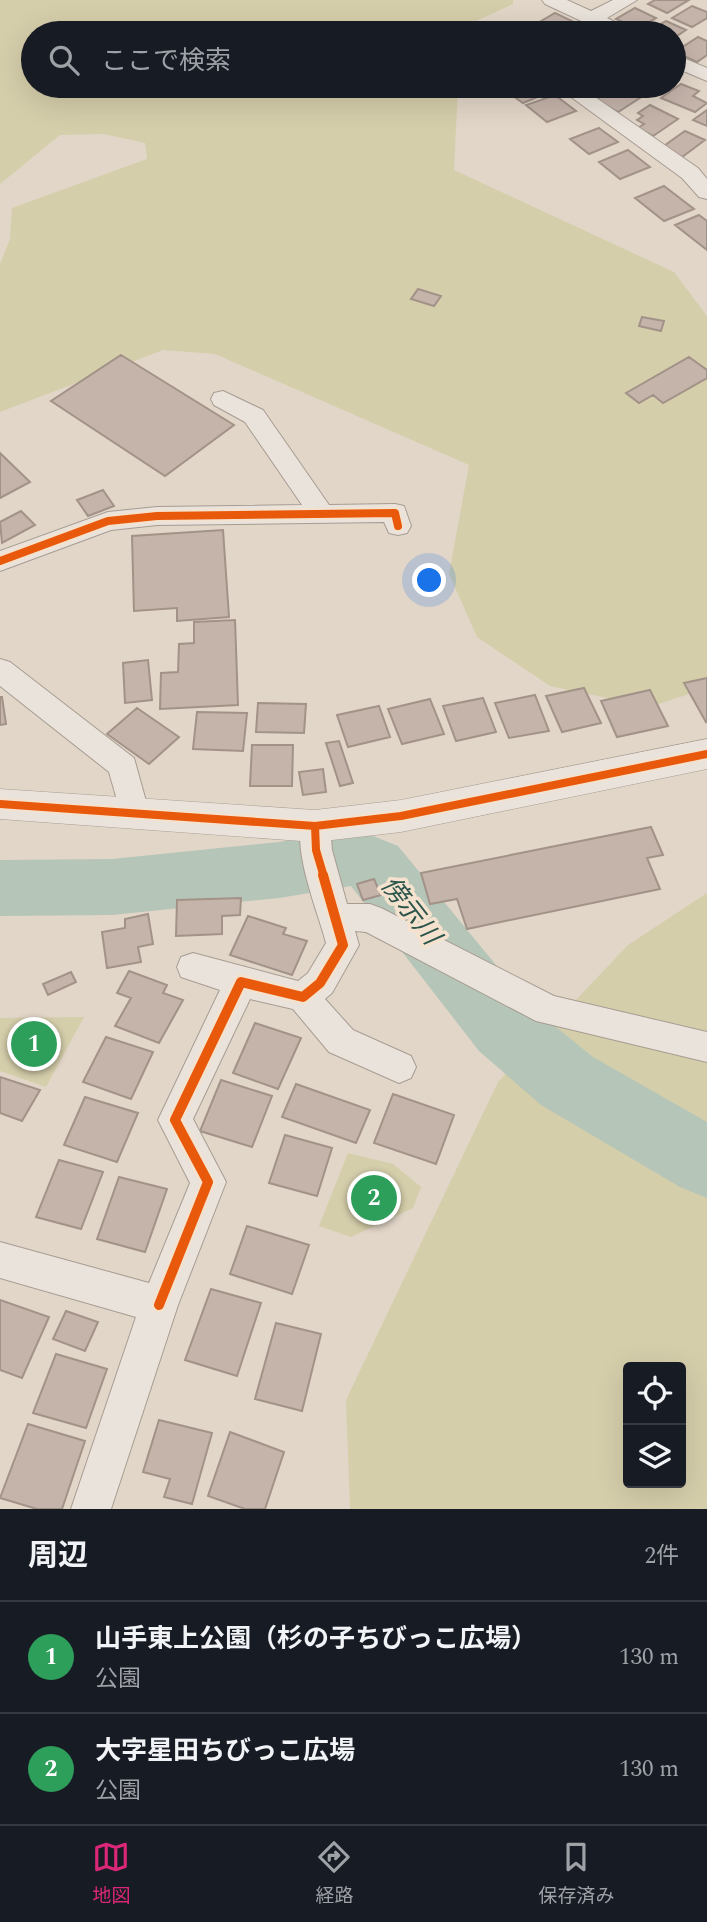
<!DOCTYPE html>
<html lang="ja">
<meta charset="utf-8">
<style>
:root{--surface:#171b24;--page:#20242c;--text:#f1f3f6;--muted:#9ea1a6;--line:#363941;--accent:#db2777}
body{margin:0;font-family:Spectral,"Noto Sans JP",serif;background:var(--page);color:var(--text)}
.controls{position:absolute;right:21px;bottom:21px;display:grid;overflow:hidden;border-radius:7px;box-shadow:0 7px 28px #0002}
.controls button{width:63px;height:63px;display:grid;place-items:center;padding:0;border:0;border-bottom:2px solid var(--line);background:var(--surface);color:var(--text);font:35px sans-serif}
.you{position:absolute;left:430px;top:581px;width:24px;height:24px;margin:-18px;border:5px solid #fff;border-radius:50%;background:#1a73e8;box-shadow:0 0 0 10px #1a73e833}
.badge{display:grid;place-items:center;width:46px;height:46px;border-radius:50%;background:var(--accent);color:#fff;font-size:23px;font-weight:700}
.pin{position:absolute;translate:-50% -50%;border:4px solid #fff;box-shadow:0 2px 7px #0006}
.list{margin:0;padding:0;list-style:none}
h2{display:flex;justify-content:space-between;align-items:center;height:91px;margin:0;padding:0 28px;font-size:30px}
h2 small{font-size:23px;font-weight:400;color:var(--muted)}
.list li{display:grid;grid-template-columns:46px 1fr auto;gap:21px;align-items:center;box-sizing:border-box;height:112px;padding:0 28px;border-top:2px solid var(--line)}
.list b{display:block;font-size:26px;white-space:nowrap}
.list p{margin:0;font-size:23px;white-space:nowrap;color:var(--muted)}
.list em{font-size:23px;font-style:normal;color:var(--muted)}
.icon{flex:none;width:38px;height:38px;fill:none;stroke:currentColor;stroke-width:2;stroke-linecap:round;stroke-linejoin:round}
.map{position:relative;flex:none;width:707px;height:1509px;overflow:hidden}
.search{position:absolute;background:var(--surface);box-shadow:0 7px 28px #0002;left:21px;right:21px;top:21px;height:77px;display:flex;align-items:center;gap:18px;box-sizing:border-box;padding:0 24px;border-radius:38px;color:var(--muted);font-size:26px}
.sheet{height:315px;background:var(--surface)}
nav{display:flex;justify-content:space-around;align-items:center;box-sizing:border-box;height:98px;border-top:2px solid var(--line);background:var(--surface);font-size:19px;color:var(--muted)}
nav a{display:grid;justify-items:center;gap:4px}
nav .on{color:var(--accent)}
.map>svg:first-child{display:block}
.green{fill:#d5ceab;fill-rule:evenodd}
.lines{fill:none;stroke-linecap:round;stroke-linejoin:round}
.river{fill:#b5c5b8;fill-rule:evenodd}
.building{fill:#c5b4aa;stroke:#a29288;stroke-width:2}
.service-casing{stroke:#a79c92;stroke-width:2}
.minor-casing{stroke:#a79c92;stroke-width:2}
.tertiary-casing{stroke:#a79c92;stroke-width:1}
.service{fill:#eae3db;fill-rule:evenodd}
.minor{fill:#eae3db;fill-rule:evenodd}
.tertiary{fill:#eae3db;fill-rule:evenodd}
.cycleway-far1-casing{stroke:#f4e2ce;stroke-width:12}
.cycleway-casing{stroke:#f4e2ce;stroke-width:15}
.cycleway-far1{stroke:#e8590c;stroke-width:8}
.cycleway{stroke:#e8590c;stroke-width:10}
.labels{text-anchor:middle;stroke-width:7;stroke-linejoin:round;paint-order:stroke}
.water-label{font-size:26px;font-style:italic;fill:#2b544a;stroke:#f4e2ce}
</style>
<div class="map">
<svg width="707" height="1509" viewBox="0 0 707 1509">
<rect width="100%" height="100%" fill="#e2d6c8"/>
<path class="green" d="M0 0H513V4L461 28 460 33H33V86H458L454 170 674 272 707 316V688L650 707 550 686 477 637 449 574 469 465 215 354 163 350 0 412V264L10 239 12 208 147 159 145 143 104 134 60 135 0 184Z
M707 893V1509H350L346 1400 498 1082 628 945ZM628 1367H681V1483H628Z
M84 1017 46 1087 0 1071V1018Z
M348 1153 393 1164 421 1187 413 1208 351 1237 319 1226Z"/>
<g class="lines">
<path class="river" d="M356 829 398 846 529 1005 593 1057 707 1122V1198L680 1187 541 1105 479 1051 351 886 279 898 112 915 0 916V860L112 859 279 842Z"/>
</g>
<path class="building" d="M655 0H689L667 13 648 4Z
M692 6 707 12V18L692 27 672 18Z
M635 8 656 18 637 29 616 19Z
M555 13 574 22 554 33H532L526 30Z
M666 21 686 30 674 38V33H645Z
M698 37 707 41V55L697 62 675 52Z
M681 84 699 91 693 96 707 103 695 112 661 98Z
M499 86H541L550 92 523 103Z
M618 86 643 96 618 112 595 100Z
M555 95 576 111 547 122 526 105Z
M650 105 678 119 653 136 638 128 644 124 637 120 643 116 638 113Z
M707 110V126L693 120Z
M599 128 618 142 589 154 570 139Z
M685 131 705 140 682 157 661 148Z
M628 150 650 167 620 179 599 162Z
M664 186 694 209 664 221 635 198Z
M699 215 707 221V250L675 225Z
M418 289 441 296 434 306 411 299Z
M642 317 664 321 661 331 639 326Z
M121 355 234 425 165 476 51 401Z
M689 357 707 370V378L663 403 653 395 639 403 626 393Z
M0 453 30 482 0 498Z
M103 490 114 506 88 516 77 500Z
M21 511 35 525 2 543 0 522Z
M223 530 229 617 177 621V608L134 611 132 536Z
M235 620 238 705 160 709 161 673 178 672 179 644 194 643V622Z
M148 660 152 700 125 703 123 663Z
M707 678V721L706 722 684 683Z
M584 688 601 723 562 732 546 696Z
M650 690 668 726 617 737 601 701Z
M535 695 549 731 509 738 495 703Z
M0 697H2L6 724 0 725Z
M483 698 496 732 456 741 443 706Z
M430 699 444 734 402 744 388 709Z
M258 703 306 704 304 733 256 732Z
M379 706 390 737 348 747 337 715Z
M137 708 179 737 149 764 107 734Z
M197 712 247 713 243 751 193 749Z
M339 741 353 783 340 786 326 743Z
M252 745H293L292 786H250Z
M323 769 326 792 303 795 299 772Z
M651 827 663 855 647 858 660 889 467 929 457 899 430 904 421 873Z
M374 879 381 895 363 900 357 884Z
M241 898 240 915 222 916V934L176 936 177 900Z
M148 914 153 944 138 947 141 962 107 968 102 932 125 928V919Z
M248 916 286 928 283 934 307 941 292 975 230 955Z
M129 971 167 985 163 993 183 1000 159 1043 115 1026 131 998 117 993Z
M71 972 76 982 48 995 43 984Z
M255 1023 301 1038 278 1089 233 1073Z
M106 1037 153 1052 131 1099 83 1082Z
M0 1077 40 1090 22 1121 0 1113Z
M221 1080 272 1096 252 1147 200 1131Z
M296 1084 370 1110 356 1143 282 1117Z
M393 1094 454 1115 436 1164 374 1143Z
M85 1097 138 1113 117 1162 64 1145Z
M285 1135 332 1148 317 1196 269 1183Z
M59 1160 103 1172 81 1229 36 1217Z
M119 1177 167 1189 145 1252 97 1239Z
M247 1226 309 1245 292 1294 230 1274Z
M211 1289 261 1303 237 1376 185 1360Z
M0 1300 49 1317 22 1378 0 1370Z
M66 1311 98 1322 85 1351 53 1339Z
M276 1323 321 1334 302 1411 255 1399Z
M56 1354 107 1369 86 1428 33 1413Z
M159 1420 212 1433 192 1504 164 1497 170 1479 143 1472Z
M28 1424 85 1441 62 1509H37L0 1498Z
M230 1432 284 1452 265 1509H245L208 1496Z"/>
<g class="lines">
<g class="service-casing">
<path id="service" d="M593 15 598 18 596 20 581 29 573 27Z"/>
</g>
<g class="minor-casing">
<path id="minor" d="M542 0H567L591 11 613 0H637L607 18 629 29 632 33H607L545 4Z
M674 54 707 68V81L674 67Z
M556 86H579L698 168 707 179V199L699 197 682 178Z
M223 391 263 410 329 505 395 504 404 506 411 526 407 533 398 535 389 533 384 522 157 525 111 530 0 571V551L108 512 157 507 302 505 245 422 214 405 211 399 214 393Z
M0 659 10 662 134 758 149 812 145 821 134 825 123 821 109 772 0 686Z
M315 813 326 817 330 826 332 850 347 904H370L381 908 554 996 707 1032V1062L536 1021 366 932 355 931 359 945 332 993 325 999 353 1030 411 1056 416 1067 411 1078 399 1083 329 1052 293 1009 250 999 193 1119 226 1182 178 1305 111 1509H71L136 1317 0 1278V1242L149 1283 190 1183 158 1120 220 990 181 977 177 967 181 957 193 953 298 981 308 973 326 943C318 912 290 846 304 817Z"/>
</g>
<g class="tertiary-casing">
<path id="tertiary" d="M707 739V769L401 832 315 842 0 819V789L315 810 401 800Z"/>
</g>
<use href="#service" class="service"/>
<use href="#minor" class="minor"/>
<use href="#tertiary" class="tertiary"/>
<g class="cycleway-far1-casing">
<path id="cycleway-far1" d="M0 561 108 521 157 516 395 513 398 526
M0 804 315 826 401 816 707 754
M315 826 316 850 324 877"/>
</g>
<g class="cycleway-casing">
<path id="cycleway" d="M159 1305 208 1182 175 1120 241 982 303 997 320 983 343 945 323 875"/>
</g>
<use href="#cycleway-far1" class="cycleway-far1"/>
<use href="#cycleway" class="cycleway"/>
</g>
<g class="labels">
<g class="water-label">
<text transform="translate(411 910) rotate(52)" y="9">傍示川</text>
</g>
</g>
</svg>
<div class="controls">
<button><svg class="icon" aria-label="locate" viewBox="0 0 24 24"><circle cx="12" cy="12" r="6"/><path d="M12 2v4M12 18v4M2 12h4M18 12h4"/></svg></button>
<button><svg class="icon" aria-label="layers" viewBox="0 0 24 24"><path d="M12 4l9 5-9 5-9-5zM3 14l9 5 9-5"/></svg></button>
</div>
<div class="you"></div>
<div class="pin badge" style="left:34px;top:1044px;background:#2e9e5b">1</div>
<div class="pin badge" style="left:374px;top:1198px;background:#2e9e5b">2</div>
<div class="search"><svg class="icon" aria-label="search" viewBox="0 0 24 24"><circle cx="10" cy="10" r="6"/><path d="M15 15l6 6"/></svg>ここで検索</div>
</div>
<section class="sheet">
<h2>周辺<small>2件</small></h2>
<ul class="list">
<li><span class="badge" style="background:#2e9e5b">1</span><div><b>山手東上公園（杉の子ちびっこ広場）</b><p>公園</p></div><em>130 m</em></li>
<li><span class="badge" style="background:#2e9e5b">2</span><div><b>大字星田ちびっこ広場</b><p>公園</p></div><em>130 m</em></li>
</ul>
</section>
<nav>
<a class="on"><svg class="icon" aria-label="map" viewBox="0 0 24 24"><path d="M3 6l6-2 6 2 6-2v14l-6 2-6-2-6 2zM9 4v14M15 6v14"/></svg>地図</a>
<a><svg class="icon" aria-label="directions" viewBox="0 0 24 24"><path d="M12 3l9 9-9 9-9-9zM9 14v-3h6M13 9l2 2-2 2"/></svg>経路</a>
<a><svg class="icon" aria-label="saved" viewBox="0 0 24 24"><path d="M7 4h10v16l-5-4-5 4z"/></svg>保存済み</a>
</nav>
